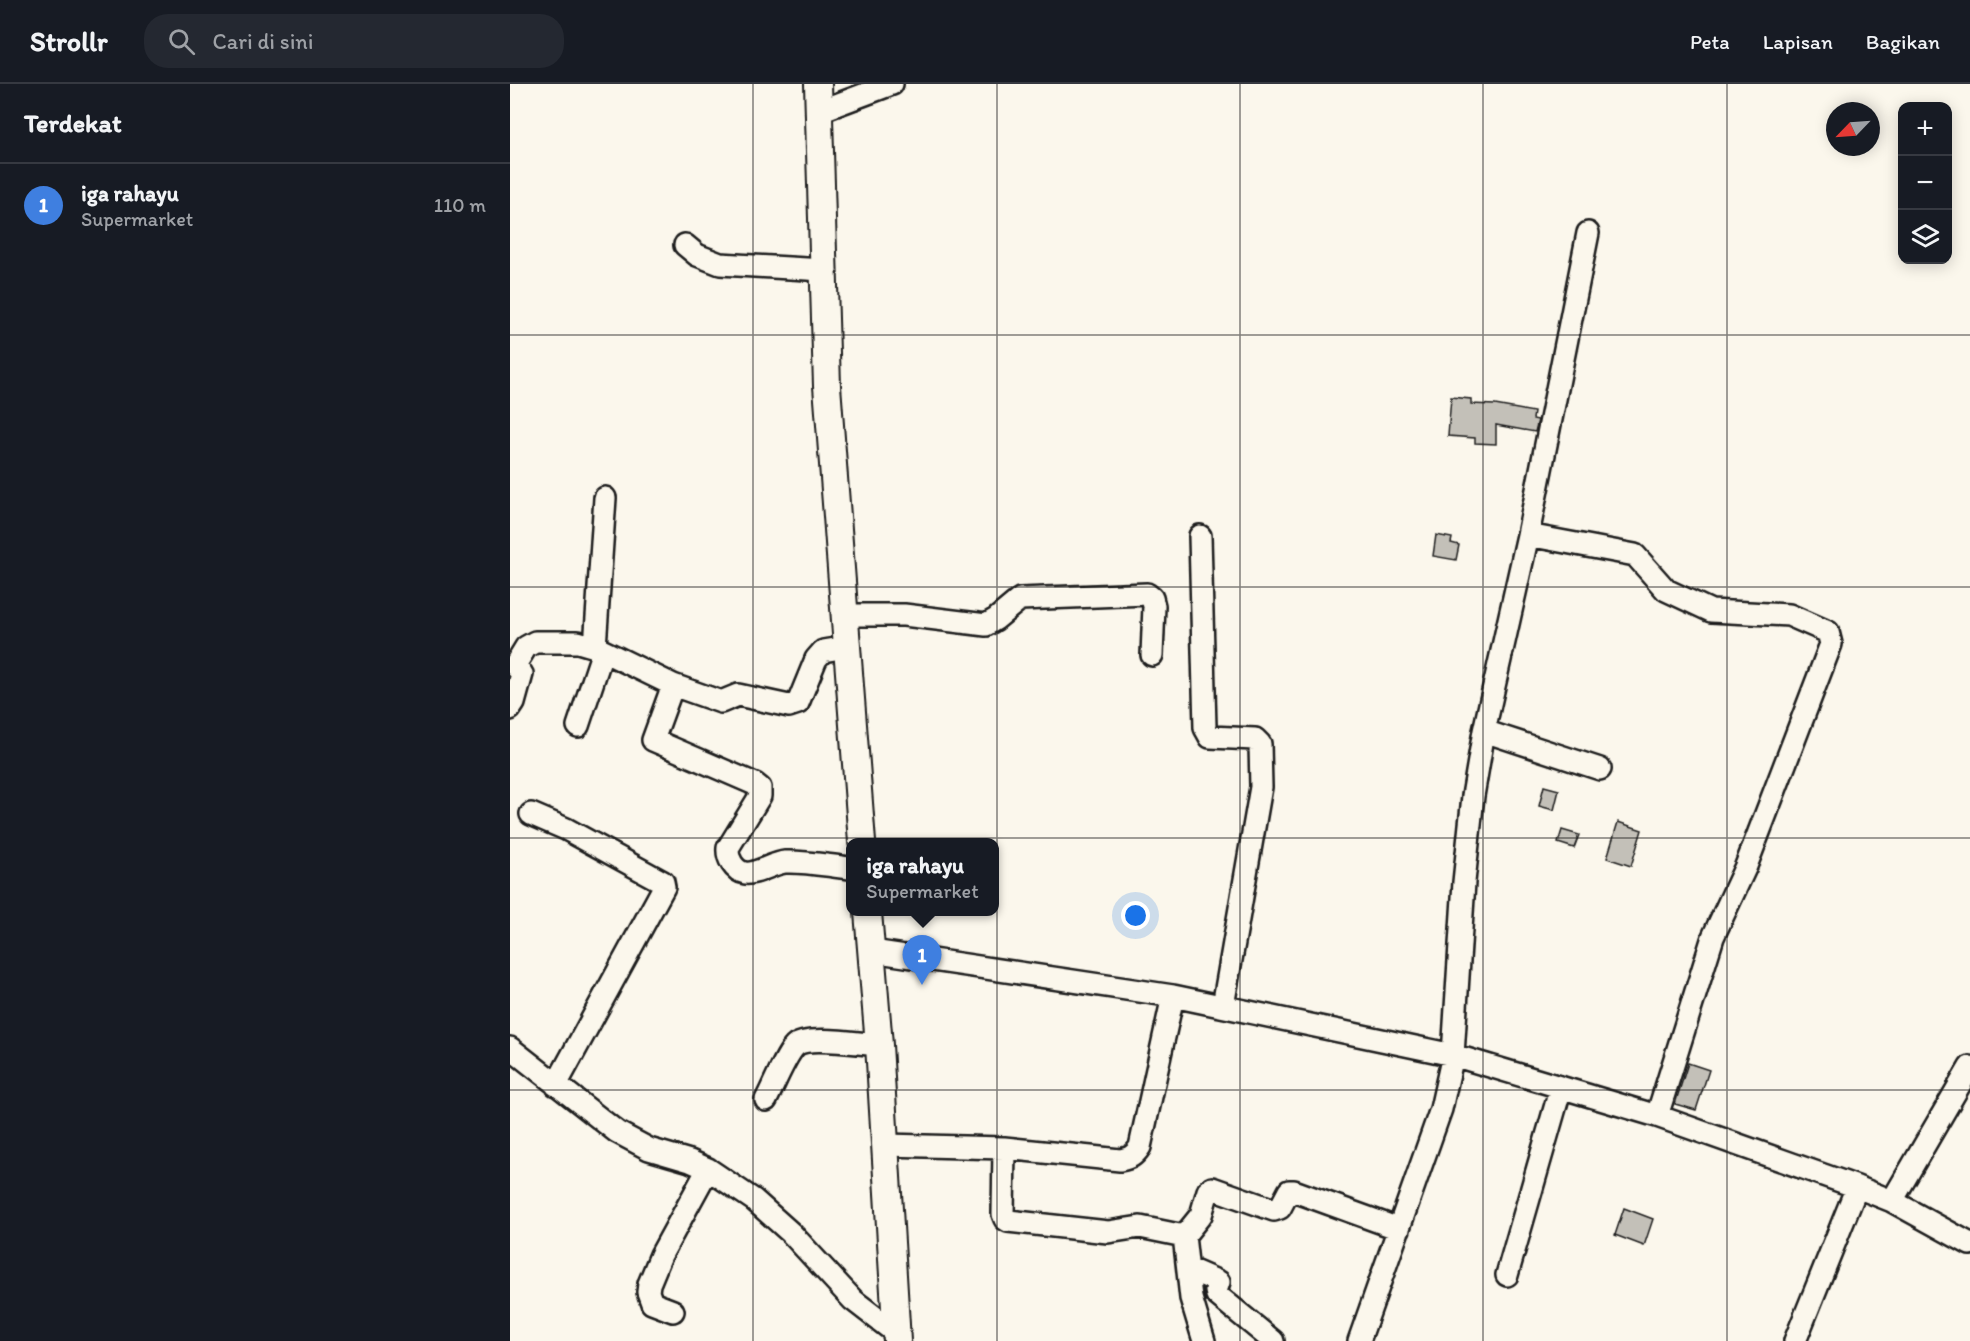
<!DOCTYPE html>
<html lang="id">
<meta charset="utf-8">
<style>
:root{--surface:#171b24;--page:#242831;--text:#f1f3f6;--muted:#9ea1a6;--line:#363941;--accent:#2563eb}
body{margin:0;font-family:Itim,sans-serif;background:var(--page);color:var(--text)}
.controls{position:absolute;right:18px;top:18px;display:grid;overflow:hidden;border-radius:12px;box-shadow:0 3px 15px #0003}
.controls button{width:54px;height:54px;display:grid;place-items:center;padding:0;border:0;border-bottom:2px solid var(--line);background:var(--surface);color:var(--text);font:30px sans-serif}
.compass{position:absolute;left:1316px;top:18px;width:54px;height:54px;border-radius:50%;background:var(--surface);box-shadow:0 3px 15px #0003;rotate:245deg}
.you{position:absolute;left:626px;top:832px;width:21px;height:21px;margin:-15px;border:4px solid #fff;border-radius:50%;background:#1a73e8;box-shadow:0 0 0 9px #1a73e833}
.badge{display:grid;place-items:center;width:39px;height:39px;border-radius:50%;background:var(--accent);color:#fff;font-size:20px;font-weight:700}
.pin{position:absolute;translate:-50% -50px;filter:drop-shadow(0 2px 3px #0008)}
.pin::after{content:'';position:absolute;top:32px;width:21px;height:18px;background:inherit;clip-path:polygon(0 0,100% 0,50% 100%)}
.popup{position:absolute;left:336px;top:754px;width:153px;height:78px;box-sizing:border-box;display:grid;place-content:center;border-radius:12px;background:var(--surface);filter:drop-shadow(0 2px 4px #0005);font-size:20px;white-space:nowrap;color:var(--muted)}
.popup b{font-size:22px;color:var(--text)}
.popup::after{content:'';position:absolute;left:50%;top:100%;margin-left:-12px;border:12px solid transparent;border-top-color:var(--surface)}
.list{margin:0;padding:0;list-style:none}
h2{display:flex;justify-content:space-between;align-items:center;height:78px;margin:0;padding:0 24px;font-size:26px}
h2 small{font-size:20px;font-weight:400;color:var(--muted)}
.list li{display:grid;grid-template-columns:39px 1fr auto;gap:18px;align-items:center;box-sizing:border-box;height:84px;padding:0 24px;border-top:2px solid var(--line)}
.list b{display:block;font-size:22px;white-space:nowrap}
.list p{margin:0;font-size:20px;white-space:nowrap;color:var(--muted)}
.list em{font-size:20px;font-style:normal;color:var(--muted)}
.icon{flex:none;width:33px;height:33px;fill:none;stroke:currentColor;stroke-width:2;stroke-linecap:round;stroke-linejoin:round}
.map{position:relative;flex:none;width:1460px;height:1257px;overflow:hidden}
header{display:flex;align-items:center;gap:36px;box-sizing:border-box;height:84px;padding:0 30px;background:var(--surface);border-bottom:2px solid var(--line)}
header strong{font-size:28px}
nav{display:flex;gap:33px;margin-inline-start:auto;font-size:21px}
.search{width:420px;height:54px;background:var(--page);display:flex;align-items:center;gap:15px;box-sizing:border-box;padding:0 21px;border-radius:24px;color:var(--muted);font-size:22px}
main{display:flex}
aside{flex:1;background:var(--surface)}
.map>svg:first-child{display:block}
.building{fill:#c3c0b8;stroke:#1c1c1c;stroke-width:1.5}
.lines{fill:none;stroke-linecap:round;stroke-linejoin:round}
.minor-casing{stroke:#1c1c1c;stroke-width:26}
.major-casing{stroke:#1c1c1c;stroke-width:30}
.minor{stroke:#fbf7ec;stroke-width:21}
.major{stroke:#fbf7ec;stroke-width:26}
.grid{fill:none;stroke:#1c1c1c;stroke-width:1.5;stroke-opacity:0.55}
</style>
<header>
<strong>Strollr</strong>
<div class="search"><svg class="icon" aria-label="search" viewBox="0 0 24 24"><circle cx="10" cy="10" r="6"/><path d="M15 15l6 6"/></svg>Cari di sini</div>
<nav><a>Peta</a><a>Lapisan</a><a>Bagikan</a></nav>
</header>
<main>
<aside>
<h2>Terdekat<small></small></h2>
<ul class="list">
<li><span class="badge" style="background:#3f7fe0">1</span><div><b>iga rahayu</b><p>Supermarket</p></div><em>110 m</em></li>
</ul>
</aside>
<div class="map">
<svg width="1460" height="1257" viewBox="0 0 1460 1257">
<rect width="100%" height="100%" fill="#fbf7ec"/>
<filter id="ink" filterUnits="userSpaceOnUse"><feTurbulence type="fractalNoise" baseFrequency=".0167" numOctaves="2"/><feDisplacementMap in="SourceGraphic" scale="12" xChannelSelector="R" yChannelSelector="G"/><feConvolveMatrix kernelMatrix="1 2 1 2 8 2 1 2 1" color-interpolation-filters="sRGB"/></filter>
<g filter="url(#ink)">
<path class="building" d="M941 313 961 315V320L985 321 1024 328 1023 335 1028 336 1025 348 986 341V360L965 359V354L938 352Z
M926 451 942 454 941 459 949 461 946 476 923 472Z
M1034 702 1049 706 1044 726 1029 722Z
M1108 738 1132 746 1121 782 1097 774Z
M1052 746 1069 751 1064 764 1048 759Z
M1178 979 1199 986 1186 1026 1165 1020Z
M1114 1124 1143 1135 1134 1162 1105 1151Z"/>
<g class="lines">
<g class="minor-casing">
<path id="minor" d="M310 27 382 0
M175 161 187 171 210 180 314 186
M1018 451 1125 471 1156 506 1201 527 1279 531 1318 548 1321 560 1236 782 1203 853 1147 1032
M690 452 695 644 700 653 745 655 750 660 751 703 713 922
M334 531H394L476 541 486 535 510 515 637 510 642 514 644 522 642 571
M85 563 95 414
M163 601 143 656 245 700 250 704V712L218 764C217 774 224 787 235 789 245 791 263 779 275 778 296 777 319 782 340 784
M0 625 4 619 12 590 5 581 16 563 25 558H68L85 563 163 601 211 618 228 611 279 622 288 619 306 575 313 567 337 563
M68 642 93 567
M974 647 1090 685
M21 730 56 745 153 798 154 803 46 1001
M362 867 663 912 943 971 1147 1032 1347 1103 1382 1117 1460 1160
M0 964 107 1048 139 1065 180 1077 198 1085 244 1116 281 1149 343 1216 387 1250
M256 1016C263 1003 275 972 285 962 297 951 351 960 369 961
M375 1061 494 1064 610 1076C620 1074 624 1072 630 1063L663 912
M494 1064 493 1130 495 1135 498 1137 598 1148 630 1143 674 1152 691 1131 698 1107 702 1104 764 1126 770 1124 779 1107H784L889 1145
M1382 1117 1460 983
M674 1152 681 1214 694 1257
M679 1185 709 1198 706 1207 707 1211 763 1257
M997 1191 1051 1003
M163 1227 142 1219 138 1208 139 1200 151 1171 198 1085
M849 1257 931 1025 943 971 954 798 963 712 974 647 1018 451 1078 149
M1285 1257 1347 1103"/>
</g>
<g class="major-casing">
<path id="major" d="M308 0 317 302 352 758
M358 828 369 961 387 1257"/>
</g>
<use href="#minor" class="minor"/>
<use href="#major" class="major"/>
</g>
</g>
<path class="grid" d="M243 0V1257M487 0V1257M730 0V1257M973 0V1257M1217 0V1257M0 251H1460M0 503H1460M0 754H1460M0 1006H1460"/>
</svg>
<div class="controls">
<button>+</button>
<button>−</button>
<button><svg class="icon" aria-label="layers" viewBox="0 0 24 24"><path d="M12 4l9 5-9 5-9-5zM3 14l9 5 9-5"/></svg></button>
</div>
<svg class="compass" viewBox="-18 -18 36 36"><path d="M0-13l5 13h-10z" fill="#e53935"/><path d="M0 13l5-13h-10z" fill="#9ea1a6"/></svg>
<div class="you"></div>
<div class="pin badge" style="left:412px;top:901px;background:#3f7fe0">1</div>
<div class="popup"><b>iga rahayu</b>Supermarket</div>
</div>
</main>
